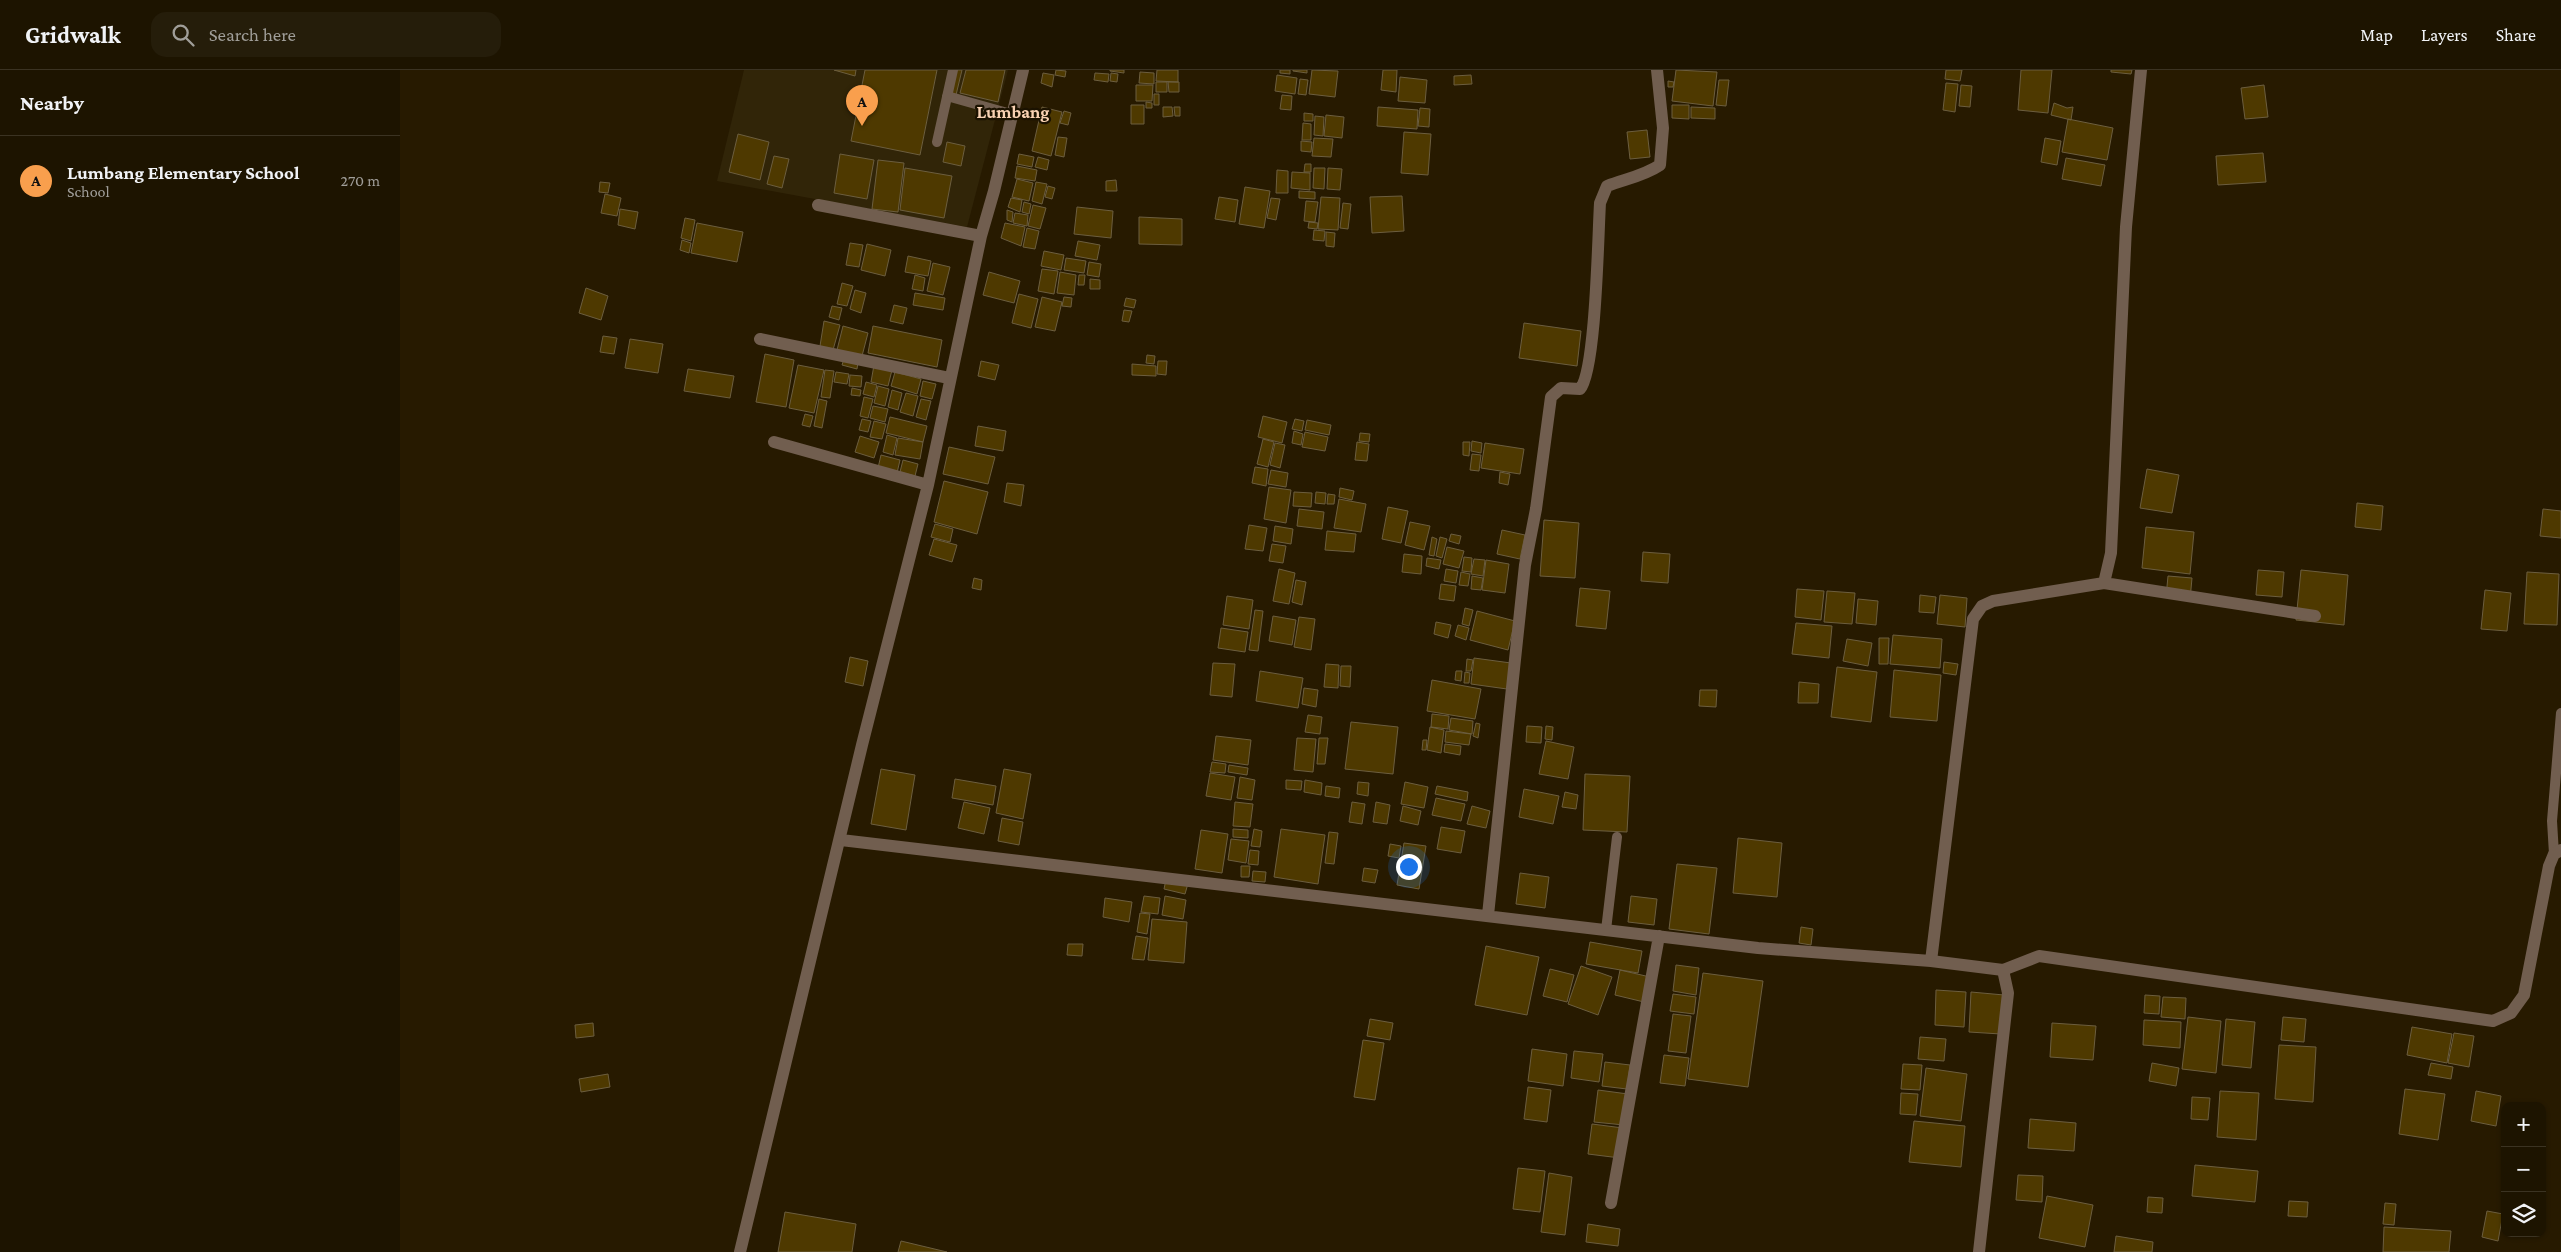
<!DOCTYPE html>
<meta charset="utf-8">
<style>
:root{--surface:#1d1400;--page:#251d0a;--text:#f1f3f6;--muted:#a09e99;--line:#3b3322;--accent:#f99f4d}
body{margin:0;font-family:"Crimson Pro",serif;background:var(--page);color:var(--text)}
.controls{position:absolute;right:15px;bottom:15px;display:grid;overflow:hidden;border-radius:10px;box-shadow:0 1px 4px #0004}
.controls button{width:45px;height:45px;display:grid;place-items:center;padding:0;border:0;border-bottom:1px solid var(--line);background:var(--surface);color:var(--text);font:25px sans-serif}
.you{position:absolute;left:1008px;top:796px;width:18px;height:18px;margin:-12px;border:4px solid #fff;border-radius:50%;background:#1a73e8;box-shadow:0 0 0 8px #1a73e833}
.badge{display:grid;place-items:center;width:32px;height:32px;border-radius:50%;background:var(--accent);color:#111;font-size:16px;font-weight:700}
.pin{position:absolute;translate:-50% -41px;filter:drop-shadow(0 1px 2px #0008)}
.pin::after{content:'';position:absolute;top:26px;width:18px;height:15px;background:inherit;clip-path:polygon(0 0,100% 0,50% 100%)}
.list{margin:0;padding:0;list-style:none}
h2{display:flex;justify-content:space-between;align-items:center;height:65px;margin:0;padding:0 20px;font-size:21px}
h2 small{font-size:16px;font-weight:400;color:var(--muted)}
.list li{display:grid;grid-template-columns:32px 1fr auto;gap:15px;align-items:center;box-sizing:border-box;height:90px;padding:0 20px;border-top:1px solid var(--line)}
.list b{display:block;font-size:19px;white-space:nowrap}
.list p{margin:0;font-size:16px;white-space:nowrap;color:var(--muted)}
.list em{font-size:16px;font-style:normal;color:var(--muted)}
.icon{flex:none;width:28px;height:28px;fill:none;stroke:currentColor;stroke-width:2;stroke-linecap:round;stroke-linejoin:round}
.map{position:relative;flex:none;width:2161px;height:1182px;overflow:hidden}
header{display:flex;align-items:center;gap:30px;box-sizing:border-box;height:70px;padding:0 25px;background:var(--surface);border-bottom:1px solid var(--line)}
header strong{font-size:24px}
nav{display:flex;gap:28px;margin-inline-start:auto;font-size:18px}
.search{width:350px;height:45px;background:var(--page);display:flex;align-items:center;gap:12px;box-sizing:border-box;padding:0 18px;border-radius:15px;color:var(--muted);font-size:19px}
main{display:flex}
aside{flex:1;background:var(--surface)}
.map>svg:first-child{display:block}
.built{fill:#312508}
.building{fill:#4e3900;stroke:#6c5e3f}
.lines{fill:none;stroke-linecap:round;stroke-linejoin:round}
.lane{stroke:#715e4f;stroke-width:10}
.street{stroke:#715e4f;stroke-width:12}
.labels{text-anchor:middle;stroke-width:4.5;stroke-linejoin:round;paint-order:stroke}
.quarter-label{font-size:18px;font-weight:bold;fill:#f9d2b3;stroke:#1b1200}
</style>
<header>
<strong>Gridwalk</strong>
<div class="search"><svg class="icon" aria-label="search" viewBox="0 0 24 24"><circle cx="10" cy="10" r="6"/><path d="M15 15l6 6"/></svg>Search here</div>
<nav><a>Map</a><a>Layers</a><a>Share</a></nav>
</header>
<main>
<aside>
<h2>Nearby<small></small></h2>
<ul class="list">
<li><span class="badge">A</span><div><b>Lumbang Elementary School</b><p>School</p></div><em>270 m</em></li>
</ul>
</aside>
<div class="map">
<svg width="2161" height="1182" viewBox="0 0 2161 1182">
<rect width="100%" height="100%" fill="#271a00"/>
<path class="built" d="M344 0H608L567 157 317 111Z"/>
<path class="building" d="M434 0H456L455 6Z
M465 0H537L520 85 451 71Z
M556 0H562L556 25 550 24Z
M566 0H605L598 32 560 23Z
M656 0 666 1 665 7 655 5Z
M710 0H724V3L710 1Z
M757 0H778V12L756 11Z
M880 0H890V4L880 3Z
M893 0H907V3L893 1Z
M912 0 938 1 935 27 909 24Z
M983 0H997L996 22 981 20Z
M1276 0 1317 2 1313 36 1272 31Z
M1546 0H1562L1560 11 1545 9Z
M1621 0H1652L1648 43 1618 40Z
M1711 0H1732L1731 4 1711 2Z
M740 2 754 3V14L739 13Z
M643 3 654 5 652 17 641 13Z
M695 3 709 4 708 12 694 10Z
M711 3 718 4 717 12 710 11Z
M877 5 897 8 895 24 875 21Z
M1071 5 1072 14 1054 15V6Z
M1000 7 1027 10 1025 33 998 31Z
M900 9 908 10 906 25 898 24Z
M1319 10H1329L1326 36 1316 35Z
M1268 11 1274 12 1273 17H1268Z
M756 12H767V22H756Z
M768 12H779V22H769Z
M1546 13 1558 14 1555 42 1543 40Z
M736 15H753L752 31H736Z
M1561 15 1572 16 1570 37 1559 36Z
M1864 15 1868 47 1845 49 1841 18Z
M754 24H759V35H754Z
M882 25 892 26 891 40 880 39Z
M746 32 752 33V38H746Z
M1654 33 1667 38 1673 37 1671 50 1651 45Z
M731 35H744V54H731Z
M1272 35H1289V49L1272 48Z
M642 37 662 42 651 86 632 81Z
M763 37H772L773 46 763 47Z
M774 37H780V46H775Z
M978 37 1018 40 1017 59 977 56Z
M1291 37 1315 38V49L1291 48Z
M1020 38 1030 39 1029 57 1018 56Z
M664 41 671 43 668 55 660 53Z
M904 43 913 44V51H904Z
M926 45 944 47 942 68 924 66Z
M915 46 924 47 923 66 914 65Z
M1668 49 1713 58 1707 90 1662 82Z
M903 53 911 54V70H902Z
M1247 60 1250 87 1230 89 1227 62Z
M1004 62 1031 64 1028 105 1001 103Z
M338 64 369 72 360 110 329 102Z
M658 67 667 68 664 87 655 85Z
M914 68 933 69 931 87 912 86Z
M1645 68 1661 71 1657 95 1641 92Z
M901 71 912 72 911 82 901 81Z
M547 72 565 76 561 96 543 92Z
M1863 83 1866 112 1818 115 1816 86Z
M440 84 474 90 467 129 434 123Z
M619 84 634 87 632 97 617 94Z
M374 86 389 89 382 118 367 114Z
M638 87 649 90 647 100 635 97Z
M1666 88 1705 95 1701 116 1662 109Z
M478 90 504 93 498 142 472 139Z
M905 94H911V102H904Z
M617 96 637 100 635 111 615 108Z
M505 98 552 106 544 148 500 140Z
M914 98H925L924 119 913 118Z
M928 98 942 99 940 120 927 119Z
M877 100 888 101V123H876Z
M892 102 910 103V120L891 118Z
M617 109 633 113 629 131 612 127Z
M716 110 717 121H706V111Z
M200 112 210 113 208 123 199 122Z
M636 112 647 114 642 134 632 131Z
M648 116 655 118 652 129 645 127Z
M845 117 870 121 864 158 839 154Z
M899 121 915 122V129L899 128Z
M205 124 221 128 217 146 201 143Z
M1002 126 1004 161 972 163 970 127Z
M819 127 838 130 835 152 815 149Z
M921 127 940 128 938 160 918 159Z
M611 128 622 130 620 142 608 137Z
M871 128 880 129 876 150 867 148Z
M906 131 918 132 915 152 904 151Z
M624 132 631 134 629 144 622 142Z
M943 133 951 134 948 159 940 158Z
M633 135 646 138 640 159 628 156Z
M677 137 713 141 711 168 674 164Z
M220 139 238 142 235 159 218 155Z
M607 140 613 142 612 152 607 150Z
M615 143 628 145 627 156 613 153Z
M739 147 782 149V175L739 174Z
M285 148 295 150 291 171 281 168Z
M909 152 918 153 917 159 908 158Z
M297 153 343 162 337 192 291 183Z
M605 153 625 157 621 176 601 168Z
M627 158 639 161 635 179 623 177Z
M914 160 925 161 924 171 913 170Z
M926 162 935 163 934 177 926 176Z
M282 170 291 173 289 183 280 180Z
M678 171 700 175 697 190 675 186Z
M450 173 463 175 459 197 446 195Z
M467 174 491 180 485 206 461 200Z
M644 181 664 185 661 200 641 196Z
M508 186 531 191 528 206 505 202Z
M666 188 686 191 684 203 664 200Z
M689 192 701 194 699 207 687 205Z
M533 193 550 197 543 225 527 221Z
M642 199 658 201 654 224 638 221Z
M589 202 620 211 614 233 583 225Z
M660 202 676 205 674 225 657 223Z
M515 205 525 208 523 221 512 219Z
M679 205H685L684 215H678Z
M690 209 700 210V219H690Z
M442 213 453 216 447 236 437 234Z
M186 218 208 226 201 250 179 243Z
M455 220 466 223 461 243 450 239Z
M515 223 545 228 543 240 513 235Z
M619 224 638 229 631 258 612 253Z
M642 227 662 232 655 261 635 257Z
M664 227 672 228 671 237 662 236Z
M726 228 736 230 734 238 724 236Z
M494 235 507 238 503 254 490 251Z
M432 236 442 238 439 250 429 247Z
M724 240 732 241 729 252 722 251Z
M424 251 440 255 433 280 420 276Z
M1124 253 1181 261 1177 296 1119 288Z
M443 256 468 263 462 286 437 280Z
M473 256 542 270 537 297 468 283Z
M203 266 217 268 214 284 200 282Z
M230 269 263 274 258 303 225 298Z
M365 284 394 290 386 337 356 332Z
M747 285 755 286 754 294 746 293Z
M444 289 458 292 457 299 442 295Z
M581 291 599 295 595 310 578 306Z
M758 291H767L766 305 757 304Z
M732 294 756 296V306L732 305Z
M398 295 424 300 414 343 389 338Z
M474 295 492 300 488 316 471 312Z
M288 299 334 306 330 328 284 321Z
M425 300 434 301 430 328 421 327Z
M436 302 449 304 447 314 434 312Z
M495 302 521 309 517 324 491 316Z
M450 305 462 306 461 317 449 316Z
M523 311 536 314 532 329 520 326Z
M466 312 477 315 474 327 463 324Z
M478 316 489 319 485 336 474 333Z
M452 318 461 320 460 326 451 325Z
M492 320 502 323 498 340 488 337Z
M506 323 518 326 513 346 500 342Z
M464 327 473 329 468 348 460 346Z
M419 329 427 331 422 358 414 356Z
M521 329 531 331 526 350 516 347Z
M473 336 488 339 485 352 470 348Z
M405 344 413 346 410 357 402 355Z
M863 346 887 352 882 373 858 367Z
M490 347 527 356 523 372 486 363Z
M462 349 471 351 468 362 459 360Z
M895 349 904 351 902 361 892 359Z
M907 350 931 355 929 365 905 360Z
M474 351 486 354 482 369 470 367Z
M578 356 606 361 603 381 575 376Z
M894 361 903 364 901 375 892 373Z
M905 362 928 367 925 381 902 377Z
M960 363 970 364 969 372 959 371Z
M487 365 497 368 493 385 483 382Z
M460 366 479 372 474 388 455 382Z
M498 368 523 372 520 389 495 385Z
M863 369 874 372 868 397 857 394Z
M1072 371 1082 373 1081 383 1071 381Z
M957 372 969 374 967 391 955 390Z
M1063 372H1070L1069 386 1063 385Z
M875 373 885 375 880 398 870 395Z
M1085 373 1124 379 1120 404 1081 398Z
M549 377 595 387 588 414 543 404Z
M1072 384 1081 385 1079 401 1070 400Z
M481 385 500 390 497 403 478 398Z
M503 390 518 394 515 406 500 402Z
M855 397 868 399 866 416 852 413Z
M1747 399 1779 405 1772 443 1740 438Z
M871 400 888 403 886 417 868 414Z
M1100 402 1110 404 1108 415 1099 413Z
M544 411 588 422 577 464 534 452Z
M607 413 624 415 621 436 604 432Z
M869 417 891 420 886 453 864 449Z
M940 418 954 421 952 430 939 427Z
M894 422 912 423 911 437 893 436Z
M916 422 926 423 925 434 915 433Z
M928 424 935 425 934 434H927Z
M939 429 966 434 961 462 934 458Z
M1957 433 1983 436 1981 460 1955 457Z
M988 437 1008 441 1001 473 982 469Z
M899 439 924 442 922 459 897 456Z
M2143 439 2161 441V468L2140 466Z
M1144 450 1179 453 1175 508 1140 506Z
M1010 452 1030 456 1024 480 1005 475Z
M535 454 553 459 550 472 531 467Z
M849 455 867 458 863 481 845 479Z
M875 456 893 459 891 474 873 471Z
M1746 457 1794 462 1790 504 1742 498Z
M1102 460 1125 465 1120 489 1097 484Z
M927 461 956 464 954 482 925 480Z
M1051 464 1061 466 1059 474 1049 471Z
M1032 467 1037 469 1034 486 1029 485Z
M1040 467 1047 469 1042 488 1036 486Z
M534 469 557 475 552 492 529 485Z
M872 474 886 476 883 493 869 491Z
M1047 477 1064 481 1059 498 1043 494Z
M1243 482 1270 484 1268 513 1241 511Z
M1004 484 1022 486 1021 504 1002 502Z
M1064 487 1072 488 1071 502 1062 501Z
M1027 488 1041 490 1039 499 1026 496Z
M1074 489 1085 490 1083 506 1071 504Z
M1086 490 1109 494 1105 523 1082 520Z
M879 499 895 503 889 534 873 531Z
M1046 499 1058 501 1056 513 1044 511Z
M1858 500 1884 502 1882 527 1856 525Z
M1901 500 1948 505 1944 555 1896 550Z
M1061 502 1070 504 1068 516 1059 515Z
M2127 502 2159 504 2157 555 2124 554Z
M1072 506 1083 508 1081 520 1071 519Z
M1768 506 1792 508 1790 530 1766 527Z
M574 508 582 510 581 520 572 518Z
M896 510 906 512 902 535 892 532Z
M1041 514 1056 516 1054 531 1039 529Z
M1180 518 1210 521 1206 559 1176 556Z
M1397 519 1424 521 1421 550 1395 547Z
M2085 520 2111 523 2107 561 2081 559Z
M1427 521 1455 523 1452 554 1424 552Z
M1520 525 1536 527 1534 543 1519 542Z
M1540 525 1567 528 1565 557 1537 554Z
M827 526 853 530 849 559 823 555Z
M1458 529 1478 531 1476 555 1456 553Z
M1065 538 1073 540 1069 556 1062 554Z
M855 540 863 541 858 581 849 580Z
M1077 541 1115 551 1108 580 1070 570Z
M873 546 896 550 892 575 869 571Z
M899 547 915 549 911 580 894 577Z
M1036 552 1051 555 1048 568 1034 564Z
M1396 553 1432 556 1429 588 1392 584Z
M1058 555 1069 558 1066 570 1055 566Z
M821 558 848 562 845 582 818 578Z
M1493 565 1542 569 1540 598 1490 594Z
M1479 568H1489L1488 594H1479Z
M1447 569 1472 573 1468 596 1443 591Z
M450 587 468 591 463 616 445 612Z
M1074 588 1111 593 1107 619 1071 614Z
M1067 589 1073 590 1071 601H1066Z
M1544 592 1558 594 1556 605 1543 603Z
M813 593 835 594 832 627 810 625Z
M926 594 939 595 938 618 924 617Z
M941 596H951L950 617 940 616Z
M1437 597 1477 602 1471 652 1431 647Z
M1494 600 1541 605 1537 651 1490 647Z
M860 601 903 608 898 638 856 631Z
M1056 601H1062L1061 611 1055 610Z
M1065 602 1070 603 1069 613H1064Z
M1032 610 1081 619 1075 649 1027 641Z
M1399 612 1419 614 1418 633H1398Z
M904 618 918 620 916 637 902 634Z
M1300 620H1317L1316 637 1299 636Z
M1032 644 1049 646 1048 659 1031 657Z
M908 645 922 647 920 664 905 662Z
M1051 648 1073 651 1072 664 1049 660Z
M951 652 998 657 993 704 945 699Z
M1076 653 1080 654 1078 668 1073 666Z
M1127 656 1142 657 1141 673 1126 672Z
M1146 656 1153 657 1152 670 1145 669Z
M1030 657 1044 660 1041 683 1027 680Z
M1046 661 1071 664 1069 675 1045 672Z
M816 666 851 670 848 695 813 690Z
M897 668 916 669 913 702 894 700Z
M919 668H928L925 694H917Z
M1023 670H1027L1026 680H1022Z
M1146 671 1174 677 1168 709 1139 704Z
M1045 674 1061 676 1060 685 1044 682Z
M812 692 826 694 825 703 810 702Z
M829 695 848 698 847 705 828 702Z
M481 699 515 705 506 760 471 754Z
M604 699 631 704 623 749 596 743Z
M810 703 835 707 831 730 806 726Z
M1185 704 1230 706 1227 762 1183 760Z
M840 707 855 710 852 730 837 728Z
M555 709 596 716 593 735 552 728Z
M886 710 902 711 901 720 886 719Z
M905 710 922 713 921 725 904 722Z
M958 712 969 713 968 726 957 724Z
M1005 712 1028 717 1024 738 1001 734Z
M926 716 940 718 939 728 925 726Z
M1037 716 1068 722 1067 731 1035 724Z
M1124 719 1159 726 1153 754 1119 747Z
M1165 722 1178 725 1176 739 1162 737Z
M1036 728 1065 734 1061 751 1032 745Z
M564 732 590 738 584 764 558 758Z
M835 732 853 734 850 757 833 756Z
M952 732 965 734 962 754 949 752Z
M976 732 990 735 987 754 973 752Z
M1003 736 1021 741 1018 755 1000 751Z
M1072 736 1090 741 1086 758 1067 754Z
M602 748 623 752 619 775 598 771Z
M1041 757 1065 761 1061 783 1037 779Z
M833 759 848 760V768L833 767Z
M854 759 862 761 860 777 851 776Z
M881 759 925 765 918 814 874 807Z
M801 760 828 764 822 803 795 799Z
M929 762 938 763 934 794 925 793Z
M1338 768 1382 773 1377 827 1333 823Z
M831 769 849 771 846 793 828 790Z
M1004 773 1026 776 1019 819 997 815Z
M990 774 1001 776 999 788 988 786Z
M850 780 859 781 858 795 848 794Z
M1277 794 1317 798 1309 864 1269 859Z
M841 796H850L849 807H841Z
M964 798 978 800 975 813 962 811Z
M853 801 866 802 865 812 852 811Z
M1120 803 1149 807 1145 838 1116 834Z
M767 805 789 810 785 824 764 819Z
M744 826 760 828 758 844 741 842Z
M765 826 786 830 783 849 762 845Z
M1231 826 1257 829 1254 855 1228 852Z
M705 828 732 832 729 852 703 847Z
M740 843 750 844 747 864 737 862Z
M752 849 787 852 784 893 748 890Z
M1401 857 1413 859 1411 875 1399 873Z
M736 866 748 868 744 890 732 889Z
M1190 872 1242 881 1238 903 1186 894Z
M668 874H683L682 886 667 885Z
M1086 876 1139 887 1127 945 1075 935Z
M1276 895 1299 898 1296 925 1273 921Z
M1181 896 1212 907 1198 945 1168 934Z
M1150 899 1174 905 1167 932 1143 926Z
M1220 900 1250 907 1244 932 1215 925Z
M1303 903 1363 911 1348 1017 1288 1009Z
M1536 920 1566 922 1564 957 1535 955Z
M1571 922 1604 925 1601 964 1569 962Z
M1273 924 1296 927 1294 944 1270 941Z
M1745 925 1760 926 1759 944 1744 943Z
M1763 927 1786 928 1785 949 1761 947Z
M1273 944 1291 946 1286 983 1268 981Z
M1788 947 1821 951 1816 1003 1782 999Z
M1883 947 1906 949 1904 972 1881 970Z
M970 949 993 953 990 970 967 966Z
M1826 949 1855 952 1851 998 1822 995Z
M1744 950 1781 952 1780 978 1743 975Z
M193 953 194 966 176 968 175 955Z
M1652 953 1696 956 1693 990 1650 987Z
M2012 957 2052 964 2047 993 2007 985Z
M2054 963 2074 966 2069 997 2048 993Z
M1520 967 1546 969 1544 991 1518 989Z
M963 970 984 973 975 1030 954 1027Z
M1879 975 1916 977 1913 1032 1875 1029Z
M1132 979 1167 984 1163 1016 1128 1011Z
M1174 981 1203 984 1199 1012 1171 1008Z
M1264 985 1289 988 1285 1016 1260 1013Z
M1205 992 1230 995 1227 1019 1202 1016Z
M1752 993 1779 998 1776 1016 1749 1011Z
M2031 993 2053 997 2051 1009 2028 1005Z
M1503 994 1522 995 1520 1020 1501 1019Z
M1526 998 1567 1004 1561 1051 1520 1046Z
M208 1004 210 1017 181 1022 179 1009Z
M1128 1017 1151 1020 1147 1052 1124 1049Z
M2005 1019 2045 1024 2038 1070 1999 1064Z
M1198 1020 1228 1024 1224 1055 1194 1052Z
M1820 1021 1859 1023 1856 1070 1817 1067Z
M2076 1021 2101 1026 2096 1056 2071 1051Z
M1501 1023 1518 1024 1516 1045 1500 1044Z
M1792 1027 1810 1028 1808 1050 1791 1049Z
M1630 1049 1676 1053 1674 1081 1628 1078Z
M1514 1051 1565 1056 1561 1097 1509 1092Z
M1192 1054 1223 1058 1220 1088 1188 1084Z
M1795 1095 1858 1101 1855 1132 1792 1126Z
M1118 1098 1145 1101 1140 1142 1113 1139Z
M1149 1103 1172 1107 1165 1165 1141 1162Z
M1618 1105 1643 1106 1642 1132 1616 1130Z
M1647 1126 1693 1135 1685 1177 1639 1168Z
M1748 1127 1763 1128 1762 1143 1747 1142Z
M1889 1131 1908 1132 1907 1147 1888 1146Z
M1985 1133 1996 1134 1994 1155 1983 1154Z
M2087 1141 2103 1144 2098 1171 2082 1167Z
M385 1142 456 1154 452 1182H378Z
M1188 1154 1220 1159 1218 1176 1186 1172Z
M1984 1157 2051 1161 2049 1182H1983Z
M1716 1166 1753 1172 1752 1182H1714Z
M501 1171 547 1182H498Z"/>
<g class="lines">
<path class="lane" d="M547 26 611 44
M537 72 553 0
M2154 784 2152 751 2161 643
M1206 860 1217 767"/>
<path class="street" d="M418 135 581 166
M360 269 549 308
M374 372 528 415
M1704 513 1915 546
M441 770 1358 878 1531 891 1603 900 1608 923 1579 1182
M1088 845 1125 495 1136 439 1151 327 1161 318 1180 319C1196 301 1198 165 1200 133L1207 116C1225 109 1244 106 1260 95L1263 58 1257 0
M1531 891 1573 549 1582 536 1593 531 1704 513 1711 483 1726 157 1741 0
M1603 900 1639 886 2093 951 2111 943 2124 925 2149 796 2154 784 2161 780
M1211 1133 1259 866
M340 1182 462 675 528 415 581 166 594 121 623 0"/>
</g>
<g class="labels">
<g class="quarter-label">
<text x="613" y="48">Lumbang</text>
</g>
</g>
</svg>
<div class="controls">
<button>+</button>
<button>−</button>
<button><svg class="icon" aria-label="layers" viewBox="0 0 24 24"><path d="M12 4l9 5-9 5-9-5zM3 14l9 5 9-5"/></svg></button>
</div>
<div class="you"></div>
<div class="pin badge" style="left:462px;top:56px">A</div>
</div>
</main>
